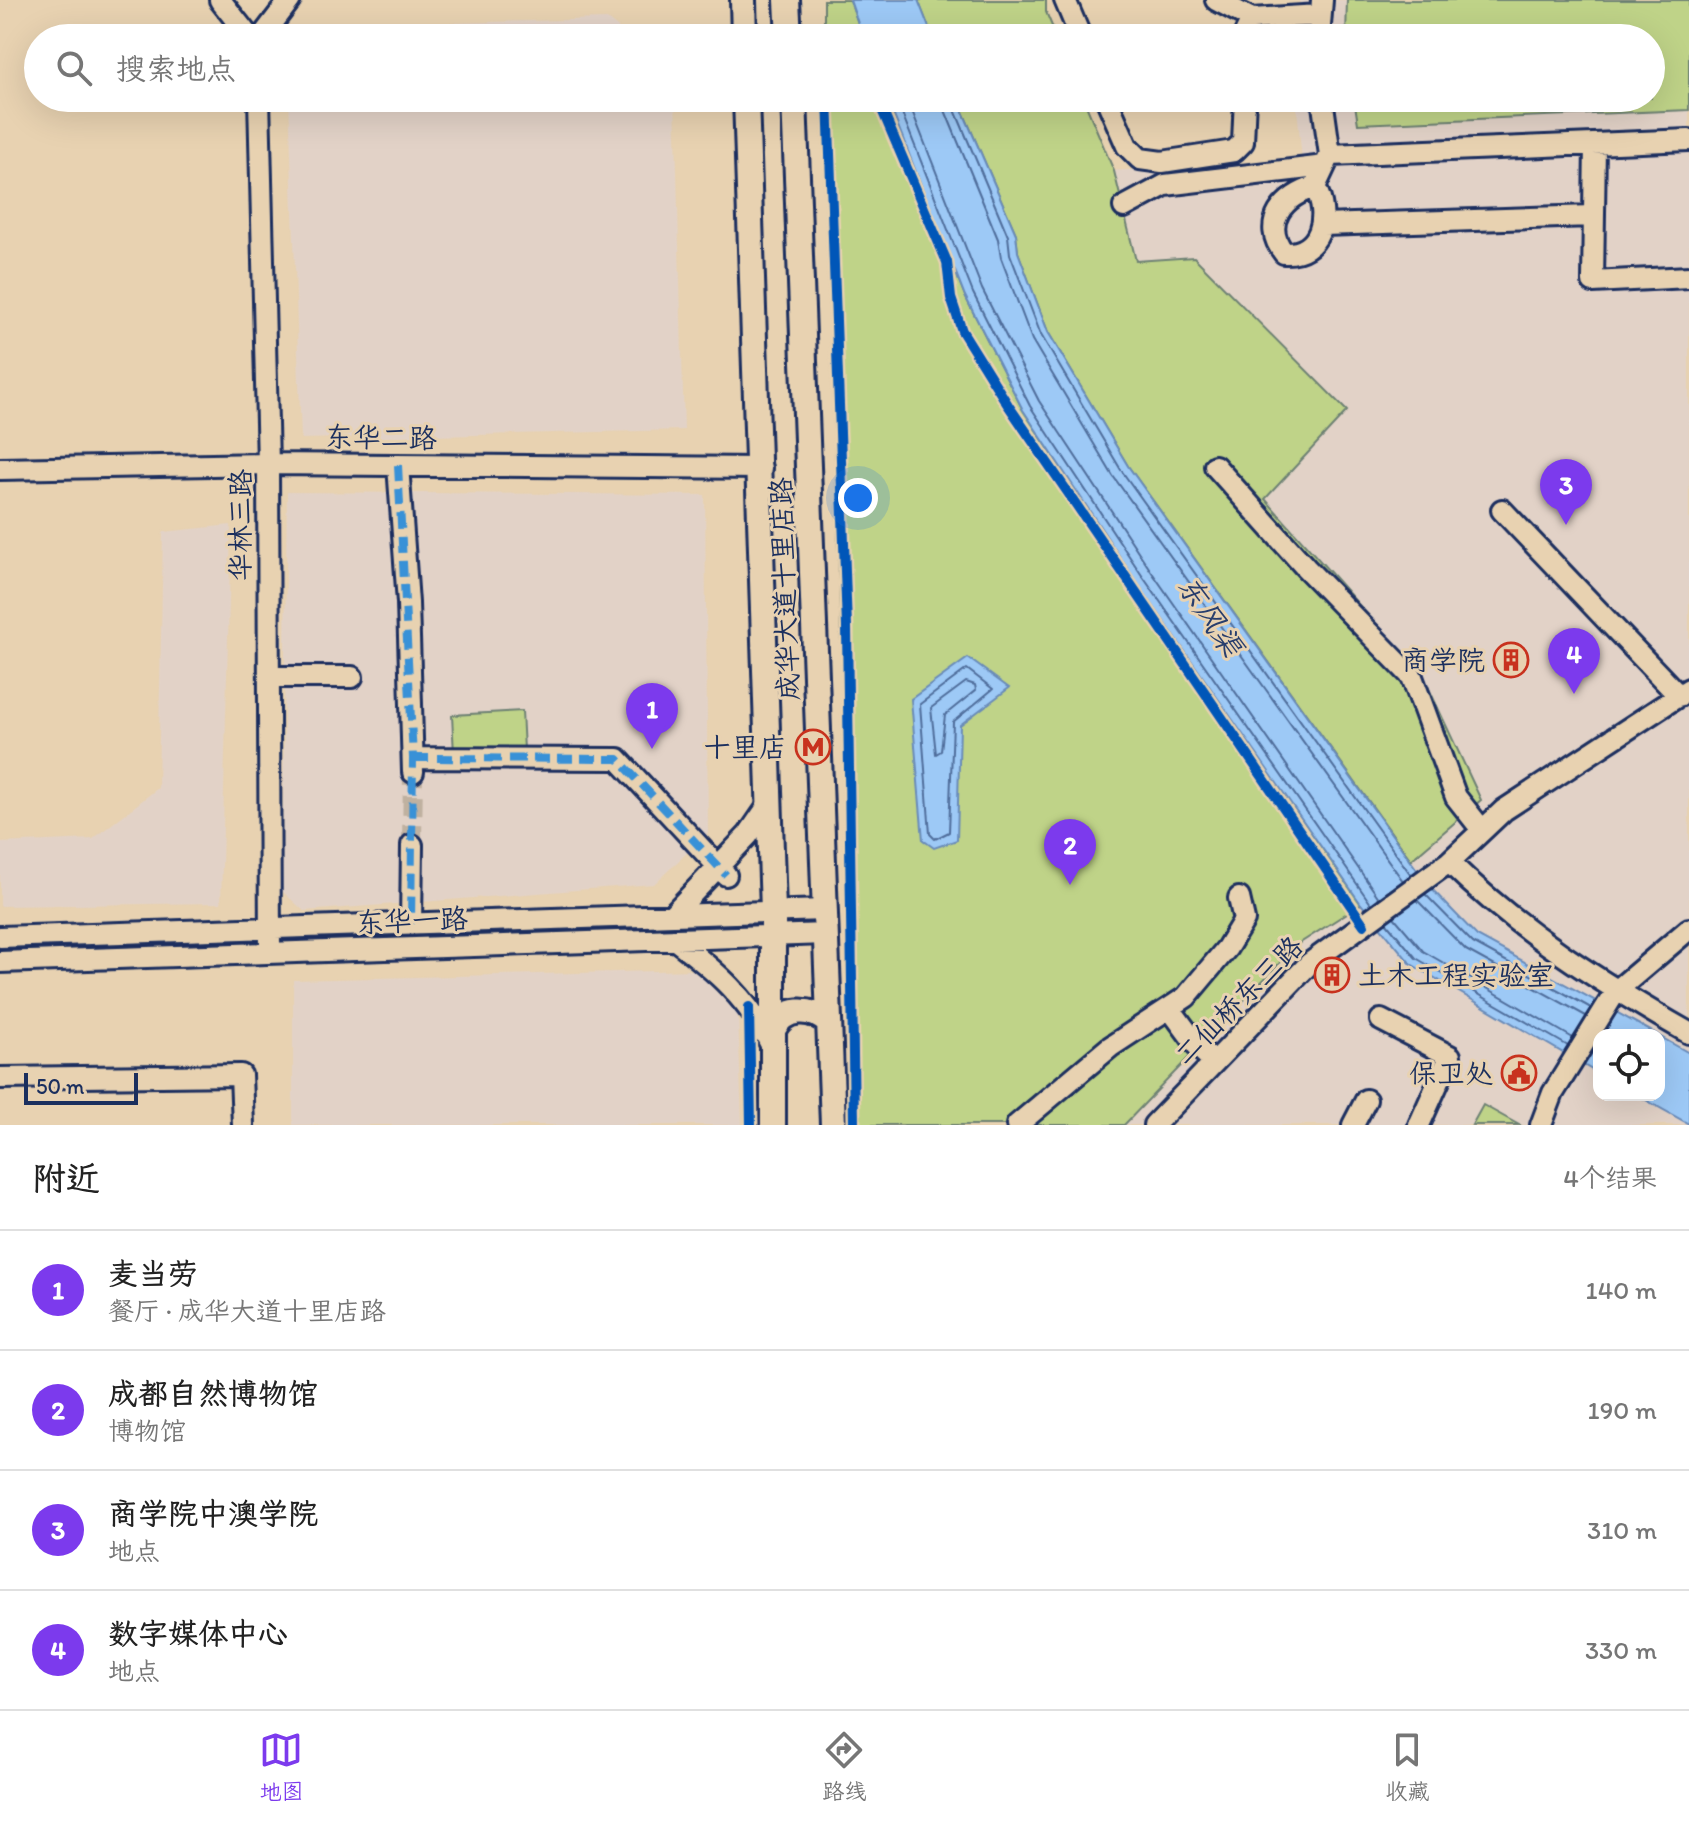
<!DOCTYPE html>
<html lang="zh">
<meta charset="utf-8">
<style>
:root{--surface:#fff;--page:#f2f2f2;--text:#222;--muted:#767676;--line:#e0e0e0;--accent:#7c3aed}
body{margin:0;font-family:Itim,"LXGW WenKai TC",sans-serif;background:var(--page);color:var(--text)}
.controls{position:absolute;right:24px;bottom:24px;display:grid;overflow:hidden;border-radius:16px;box-shadow:0 8px 32px #0002}
.controls button{width:72px;height:72px;display:grid;place-items:center;padding:0;border:0;border-bottom:2px solid var(--line);background:var(--surface);color:var(--text);font:40px sans-serif}
.scale{position:absolute;left:24px;bottom:20px;width:114px;box-sizing:border-box;padding-left:8px;border:4px solid #1b2f5e;border-top:0;font-size:22px;line-height:28px;white-space:nowrap;color:#1b2f5e;-webkit-text-stroke:6px #e8d2b1;paint-order:stroke}
.you{position:absolute;left:858px;top:498px;width:28px;height:28px;margin:-20px;border:6px solid #fff;border-radius:50%;background:#1a73e8;box-shadow:0 0 0 12px #1a73e833}
.badge{display:grid;place-items:center;width:52px;height:52px;border-radius:50%;background:var(--accent);color:#fff;font-size:26px;font-weight:700}
.pin{position:absolute;translate:-50% -66px;filter:drop-shadow(0 2px 4px #0008)}
.pin::after{content:'';position:absolute;top:42px;width:28px;height:24px;background:inherit;clip-path:polygon(0 0,100% 0,50% 100%)}
.list{margin:0;padding:0;list-style:none}
h2{display:flex;justify-content:space-between;align-items:center;height:104px;margin:0;padding:0 32px;font-size:34px}
h2 small{font-size:26px;font-weight:400;color:var(--muted)}
.list li{display:grid;grid-template-columns:52px 1fr auto;gap:24px;align-items:center;box-sizing:border-box;height:120px;padding:0 32px;border-top:2px solid var(--line)}
.list b{display:block;font-size:30px;white-space:nowrap}
.list p{margin:0;font-size:26px;white-space:nowrap;color:var(--muted)}
.list em{font-size:26px;font-style:normal;color:var(--muted)}
.icon{flex:none;width:44px;height:44px;fill:none;stroke:currentColor;stroke-width:2;stroke-linecap:round;stroke-linejoin:round}
.map{position:relative;flex:none;width:1689px;height:1125px;overflow:hidden}
.search{position:absolute;background:var(--surface);box-shadow:0 8px 32px #0002;left:24px;right:24px;top:24px;height:88px;display:flex;align-items:center;gap:20px;box-sizing:border-box;padding:0 28px;border-radius:44px;color:var(--muted);font-size:30px}
.sheet{height:584px;background:var(--surface)}
nav{display:flex;justify-content:space-around;align-items:center;box-sizing:border-box;height:112px;border-top:2px solid var(--line);background:var(--surface);font-size:22px;color:var(--muted)}
nav a{display:grid;justify-items:center;gap:4px}
nav .on{color:var(--accent)}
.map>svg:first-child{display:block}
.built{fill:#e2d2c7;fill-rule:evenodd}
.green{fill:#bfd388;stroke:#6d8173;stroke-width:2}
.water{fill:#9dc9f6;stroke:#698bb9;stroke-width:2}
.lines{fill:none;stroke-linecap:round;stroke-linejoin:round}
.shore{stroke:#4f6d9b;stroke-width:2}
.minor-tunnel{stroke:#bfb1a0;stroke-width:20;stroke-dasharray:20 10;stroke-linecap:butt}
.minor-casing{stroke:#1b2f5e;stroke-width:26}
.major-casing{stroke:#1b2f5e;stroke-width:30}
.minor{stroke:#e8d2b1;stroke-width:20}
.major{stroke:#e8d2b1;stroke-width:24}
.quiet{stroke:#3891d7;stroke-width:8;stroke-dasharray:16 8;stroke-linecap:butt}
.cycleway-casing{stroke:#e8d2b1;stroke-width:15}
.cycleway{stroke:#0057b8;stroke-width:10}
.labels{text-anchor:middle;stroke-width:6;stroke-linejoin:round;paint-order:stroke}
.street-label{font-size:28px;fill:#1b2f5e;stroke:#e8d2b1}
.poi-label{font-size:28px;fill:#1b2f5e;stroke:#e8d2b1;text-anchor:end}
.water-label{font-size:30px;font-style:italic;fill:#283e6d;stroke:#e8d2b1}
</style>
<div class="map">
<svg width="1689" height="1125" viewBox="0 0 1689 1125">
<rect width="100%" height="100%" fill="#e8d2b1"/>
<filter id="ink" filterUnits="userSpaceOnUse"><feTurbulence type="fractalNoise" baseFrequency=".0125" numOctaves="2"/><feDisplacementMap in="SourceGraphic" scale="16" xChannelSelector="R" yChannelSelector="G"/><feConvolveMatrix kernelMatrix="1 2 1 2 8 2 1 2 1" color-interpolation-filters="sRGB"/></filter>
<g filter="url(#ink)">
<path class="built" d="M1300 0H1689V1125H857L829 302 966 296 1016 234 991 182 1020 176 1302 160 1296 98H1651V38H1296ZM1599 1035H1659V1095H1599Z
M607 19 631 38H287V27Z
M289 98H675L684 430 301 439Z
M287 492 705 495 708 833 654 884 304 911 282 891Z
M231 525 221 903 0 906V843L93 839 158 788 163 532Z
M695 970 738 1014 742 1125H293V980Z"/>
<path class="green" d="M824 0H850L863 38H824Z
M918 0H1046V12L1057 38H933Z
M1347 0H1689V110L1358 124 1354 98H1651V38H1346Z
M823 98H887L965 296 1023 410 1136 581 1361 904 1297 945 1124 1125H857Z
M957 98H1083L1114 171 1136 261 1194 257 1347 411 1265 499 1424 678 1481 800 1411 860 1128 466 1048 332 1018 252 1016 234Z
M522 711 524 750 454 754 452 715Z
M1483 1105 1519 1125H1472Z"/>
<path class="water" d="M850 0H918L933 38H863Z
M887 98H957L1016 234 1018 252 1048 332 1128 466 1428 885 1477 936 1658 1035H1599V1074L1411 964 1361 904 1136 581 1023 410 965 296Z
M968 658 1009 688 960 725 957 840 934 848 923 840 911 699Z
M1659 1036 1689 1053V1124L1637 1095H1659Z"/>
<g class="lines">
<path class="shore" d="M896 98 973 293 1030 406 1143 577 1371 904
M907 98 982 289 1039 401 1151 571 1379 898
M940 98 998 239 1001 258 1032 340 1113 476 1403 881
M950 98 1008 236 1010 254 1041 335 1121 470 1411 875
M967 669 993 689 953 722 949 832 935 839 930 834 920 704Z
M966 682 975 685 976 690 945 715 941 751 936 754 931 708Z
M1425 894 1473 943 1591 1008
M1417 900 1466 950 1586 1016
M1394 917 1423 951 1573 1038
M1386 922 1416 958 1568 1046"/>
<path class="minor-tunnel" d="M412 845 413 772"/>
<g class="minor-casing">
<path id="minor" d="M220 0 250 38
M1065 0 1081 38
M1216 0 1252 19 1243 38
M1252 19 1320 15
M261 38 290 0
M1319 38 1322 0
M259 98 268 464 270 953
M1106 98 1127 146 1140 159 1162 162 1234 151 1243 142 1245 98
M1322 98 1330 155 1689 140
M1595 144 1593 282 1689 277
M1315 187C1331 216 1321 255 1284 253 1260 223 1284 196 1315 187L1330 155
M1124 207 1165 185 1325 166
M1323 225 1592 216
M398 465 408 603 413 772
M1215 466 1306 568 1412 677 1456 797 1482 830
M0 469 268 464 761 468
M1502 510 1679 696
M269 677H352
M413 758 618 759 726 875
M1449 862C1521 933 1602 983 1689 1033
M672 915 748 835 770 803
M411 924 412 845
M0 937 825 910
M674 939C715 970 750 1000 772 1047
M0 962 826 934
M1171 1010 1199 1048 1214 1062
M1381 1020 1450 1056 1419 1125
M0 1078 241 1075 243 1125
M1017 1125 1110 1047 1186 997 1227 948 1244 920 1239 898
M1154 1125 1310 963 1449 862 1504 810 1689 689
M1353 1125 1366 1100
M1541 1125 1553 1093 1616 991 1689 929"/>
</g>
<g class="major-casing">
<path id="major" d="M743 0 744 38
M787 0 789 38
M746 98 773 911V1125
M794 98 833 1125
M773 1030C784 1006 812 1007 829 1023"/>
</g>
<use href="#minor" class="minor"/>
<use href="#major" class="major"/>
<path class="quiet" d="M398 465 413 758 411 924
M413 758 618 759 726 875"/>
<g class="cycleway-casing">
<path id="cycleway" d="M828 98 847 627 854 1125
M877 98 947 262 951 298 962 331 1008 405 1364 925
M749 1007 751 1125"/>
</g>
<use href="#cycleway" class="cycleway"/>
</g>
</g>
<defs>
<g id="building-ring" transform="scale(1.8)"><circle r="9.5" fill="#e8d2b1" stroke="#c8321e" stroke-width="1.5"/><path d="M-4-6H4V6H1V3H-1V6H-4ZM-2.5-4.3h1.7v1.8h-1.7ZM.8-4.3h1.7v1.8H.8ZM-2.5-1h1.7V.8h-1.7ZM.8-1h1.7V.8H.8Z" fill="#c8321e"/></g>
<g id="metro-ring" transform="scale(1.8)"><circle r="9.5" fill="#e8d2b1" stroke="#c8321e" stroke-width="1.5"/><path d="M-5.5 5V-5H-3L0 0L3-5H5.5V5H3V-.5L0 4L-3-.5V5Z" fill="#c8321e"/></g>
<g id="civic-ring" transform="scale(1.8)"><circle r="9.5" fill="#e8d2b1" stroke="#c8321e" stroke-width="1.5"/><path d="M-.6-6.5H3V-4.5H.6V-3L4-1V1h2V6H-6V1h2V-1L-.6-3ZM-1.2 2.5V6h2.4V2.5Z" fill="#c8321e"/></g>
</defs>
<g fill-rule="evenodd">
<use href="#building-ring" x="1511" y="660"/>
<use href="#metro-ring" x="813" y="747"/>
<use href="#building-ring" x="1332" y="975"/>
<use href="#civic-ring" x="1519" y="1073"/>
</g>
<g class="labels">
<g class="street-label">
<text transform="translate(381 437) rotate(1)" y="10">东华二路</text>
<text transform="translate(240 525) rotate(-90)" y="10">华林三路</text>
<text transform="translate(784 589) rotate(-92)" y="10">成华大道十里店路</text>
<text transform="translate(412 920) rotate(-2)" y="10">东华一路</text>
<text transform="translate(1238 1000) rotate(-45)" y="10">二仙桥东三路</text>
</g>
<g class="poi-label">
<text x="1485" y="670">商学院</text>
<text x="787" y="757">十里店</text>
<text x="1358" y="985" text-anchor="start">土木工程实验室</text>
<text x="1493" y="1083">保卫处</text>
</g>
<g class="water-label">
<text transform="translate(1210 616) rotate(56)" y="10">东风渠</text>
</g>
</g>
</svg>
<div class="controls">
<button><svg class="icon" aria-label="locate" viewBox="0 0 24 24"><circle cx="12" cy="12" r="6"/><path d="M12 2v4M12 18v4M2 12h4M18 12h4"/></svg></button>
</div>
<div class="scale">50 m</div>
<div class="you"></div>
<div class="pin badge" style="left:652px;top:749px">1</div>
<div class="pin badge" style="left:1070px;top:885px">2</div>
<div class="pin badge" style="left:1566px;top:525px">3</div>
<div class="pin badge" style="left:1574px;top:694px">4</div>
<div class="search"><svg class="icon" aria-label="search" viewBox="0 0 24 24"><circle cx="10" cy="10" r="6"/><path d="M15 15l6 6"/></svg>搜索地点</div>
</div>
<section class="sheet">
<h2>附近<small>4个结果</small></h2>
<ul class="list">
<li><span class="badge">1</span><div><b>麦当劳</b><p>餐厅 · 成华大道十里店路</p></div><em>140 m</em></li>
<li><span class="badge">2</span><div><b>成都自然博物馆</b><p>博物馆</p></div><em>190 m</em></li>
<li><span class="badge">3</span><div><b>商学院中澳学院</b><p>地点</p></div><em>310 m</em></li>
<li><span class="badge">4</span><div><b>数字媒体中心</b><p>地点</p></div><em>330 m</em></li>
</ul>
</section>
<nav>
<a class="on"><svg class="icon" aria-label="map" viewBox="0 0 24 24"><path d="M3 6l6-2 6 2 6-2v14l-6 2-6-2-6 2zM9 4v14M15 6v14"/></svg>地图</a>
<a><svg class="icon" aria-label="directions" viewBox="0 0 24 24"><path d="M12 3l9 9-9 9-9-9zM9 14v-3h6M13 9l2 2-2 2"/></svg>路线</a>
<a><svg class="icon" aria-label="saved" viewBox="0 0 24 24"><path d="M7 4h10v16l-5-4-5 4z"/></svg>收藏</a>
</nav>
